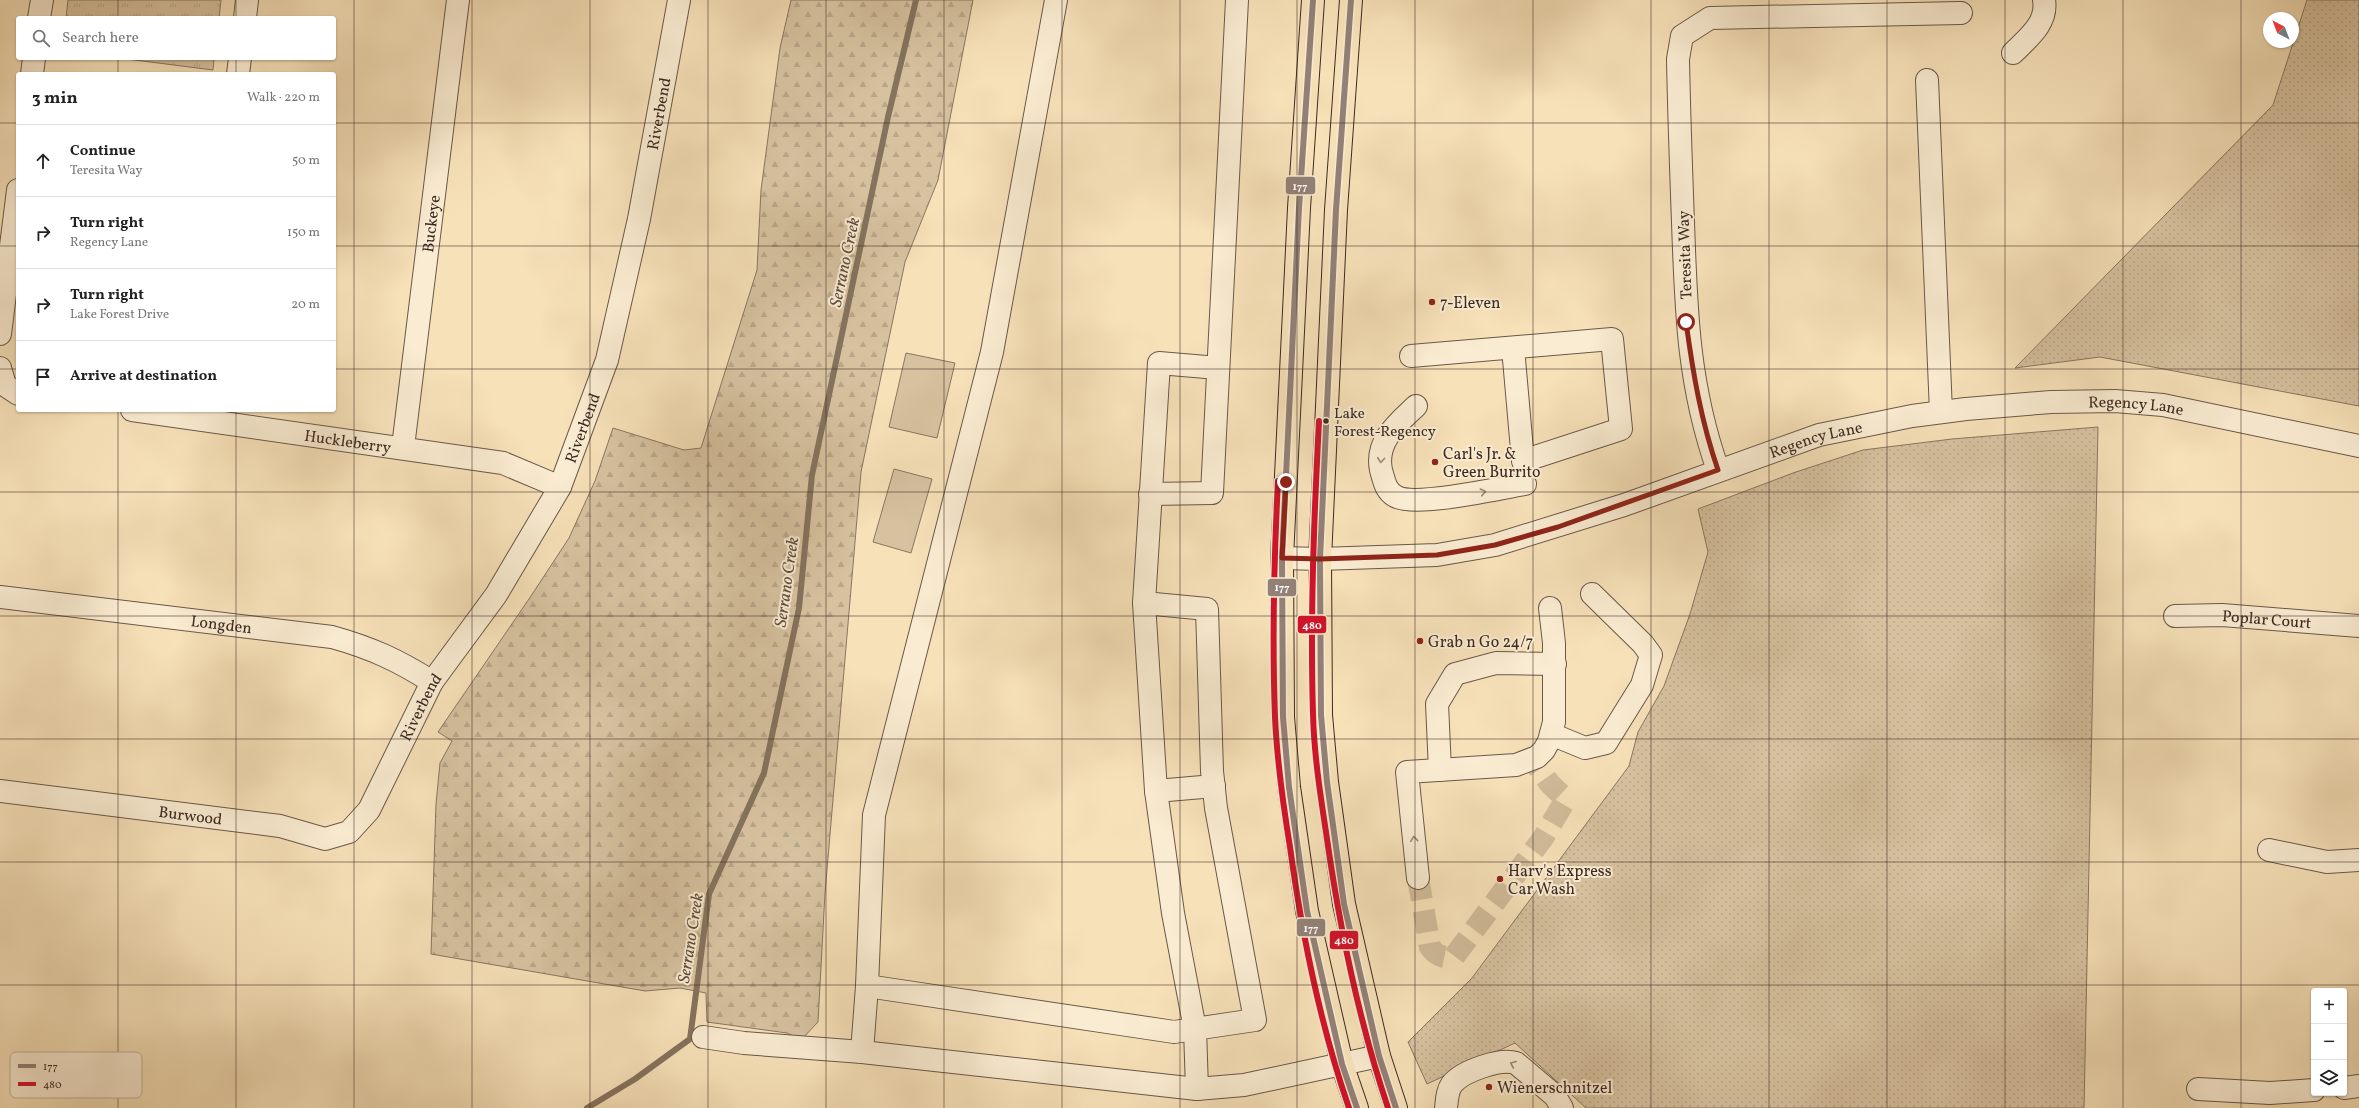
<!DOCTYPE html>
<meta charset="utf-8">
<style>
:root{--surface:#fff;--page:#f2f2f2;--text:#222;--muted:#767676;--line:#e0e0e0}
body{margin:0;font-family:Vollkorn,serif;background:var(--page);color:var(--text)}
.controls{position:absolute;right:12px;bottom:12px;display:grid;overflow:hidden;border-radius:4px;box-shadow:0 1px 3px #0004}
.controls button{width:36px;height:36px;display:grid;place-items:center;padding:0;border:0;border-bottom:1px solid var(--line);background:var(--surface);color:var(--text);font:20px sans-serif}
.compass{position:absolute;left:2263px;top:12px;width:36px;height:36px;border-radius:50%;background:var(--surface);box-shadow:0 1px 3px #0004;rotate:318deg}
.stop{position:absolute;width:12px;height:12px;margin:-9px;border:3px solid #8f2418;border-radius:50%;background:#fff}
.stop.end{background:#8f2418;border-color:#fff;box-shadow:0 1px 4px #0008}
.list{margin:0;padding:0;list-style:none}
h2{display:flex;justify-content:space-between;align-items:center;height:52px;margin:0;padding:0 16px;font-size:17px}
h2 small{font-size:13px;font-weight:400;color:var(--muted)}
.list li{display:grid;grid-template-columns:26px 1fr auto;gap:12px;align-items:center;box-sizing:border-box;height:72px;padding:0 16px;border-top:1px solid var(--line)}
.list b{display:block;font-size:15px;white-space:nowrap}
.list p{margin:0;font-size:13px;white-space:nowrap;color:var(--muted)}
.list em{font-size:13px;font-style:normal;color:var(--muted)}
.icon{flex:none;width:22px;height:22px;fill:none;stroke:currentColor;stroke-width:2;stroke-linecap:round;stroke-linejoin:round}
.map{position:relative;flex:none;width:2359px;height:1108px;overflow:hidden}
.search{position:absolute;background:var(--surface);box-shadow:0 1px 3px #0004;left:16px;top:16px;width:320px;height:44px;display:flex;align-items:center;gap:10px;box-sizing:border-box;padding:0 14px;border-radius:4px;color:var(--muted);font-size:15px}
.panel{position:absolute;background:var(--surface);box-shadow:0 1px 3px #0004;left:16px;top:72px;width:320px;height:340px;border-radius:4px}
.map>svg:first-child{display:block}
.grass{fill:url(#grass-dots);stroke:#897662}
.forest{fill:url(#forest-firs);stroke:#897662}
.park{fill:url(#park-tufts);stroke:#897662}
.pitch{fill:#d7c2a0;stroke:#897662}
.lines{fill:none;stroke-linecap:round;stroke-linejoin:round}
.stream{stroke:#85735e;stroke-width:6}
.minor-tunnel{stroke:#d1bc9b;stroke-width:22;stroke-dasharray:22 11;stroke-linecap:butt}
.minor-casing{stroke:#6a5848;stroke-width:24}
.major-casing{stroke:#3b2a23;stroke-width:24}
.minor{stroke:#faecd2;stroke-width:22}
.major{stroke:#f7e1b9;stroke-width:22}
.bus-1-casing{stroke:#faecd2;stroke-width:9}
.bus-2-casing{stroke:#faecd2;stroke-width:9}
.bus-1{stroke:#938177;stroke-width:6}
.bus-2{stroke:#cf1429;stroke-width:6}
.oneway{stroke:#9a8b7a}
.route{stroke:#8f2418;stroke-width:5}
.grid{fill:none;stroke:#3b2a23;stroke-width:1;stroke-opacity:0.55}
.poi-dot{fill:#8f2418;stroke:#faecd2;stroke-width:1.5}
.bus-dot{fill:#3b2a23;stroke:#faecd2;stroke-width:1.5}
.labels{text-anchor:middle;stroke-width:4;stroke-linejoin:round;paint-order:stroke}
.bus-label{font-size:15px;fill:#3b2a23;stroke:#faecd2;text-anchor:start}
.street-label{font-size:16px;fill:#3b2a23;stroke:#faecd2}
.poi-label{font-size:16px;fill:#3b2a23;stroke:#faecd2;text-anchor:start}
.water-label{font-size:17px;font-style:italic;fill:#604e41;stroke:#faecd2}
.key{fill:#faecd2;stroke:#c1b29e;stroke-width:1}
.key-label{font-size:11px;fill:#3b2a23}
.line-badge{stroke:#faecd2;stroke-width:1.5}
.badge-label{font-size:11px;text-anchor:middle;font-weight:bold;fill:#fff}
</style>
<div class="map">
<svg width="2359" height="1108" viewBox="0 0 2359 1108">
<defs>
<pattern id="grass-dots" width="8" height="8" patternUnits="userSpaceOnUse"><rect width="8" height="8" fill="#d7c2a0"/><path d="M2 2h.1M6 6h.1" fill="none" stroke="#b9a78a" stroke-width="1.8" stroke-linecap="round"/></pattern>
<pattern id="forest-firs" width="22" height="20" patternUnits="userSpaceOnUse"><rect width="22" height="20" fill="#d7c2a0"/><path d="M5 1l3.5 6h-7zM16 11l3.5 6h-7z" fill="#b9a78a"/></pattern>
<pattern id="park-tufts" width="24" height="20" patternUnits="userSpaceOnUse"><rect width="24" height="20" fill="#d7c2a0"/><path d="M3 7l-1-3M5 7V3M7 7l1-3M15 17l-1-3M17 17v-4M19 17l1-3" fill="none" stroke="#b9a78a"/></pattern>
</defs>
<rect width="100%" height="100%" fill="#f7e1b9"/>
<filter id="stains"><feTurbulence type="fractalNoise" baseFrequency=".005" numOctaves="4"/><feColorMatrix values="0 0 0 0 .2 0 0 0 0 .09 0 0 0 0 .02 0 0 0 .5 -.17"/></filter>
<radialGradient id="worn" r=".72"><stop offset=".6" stop-color="#630" stop-opacity="0"/><stop offset="1" stop-color="#630" stop-opacity=".3"/></radialGradient>
<path class="grass" d="M2307 0H2359V406L2100 357 2015 368 2273 105Z
M2098 427 2084 1108H1586L1515 1043 1427 1084 1408 1042 1472 978 1629 766 1638 732 1664 686 1690 614 1708 552 1698 509 1793 473 1863 450 1952 439Z"/>
<path class="forest" d="M791 0H973L938 180 905 262 861 472 825 893 818 1022 801 1040 787 1033 707 1022 706 993 680 988 645 991 431 954 436 804 440 763 452 741 438 732 531 596 569 538 595 481 613 428 684 450 701 448 757 270 761 190 780 48Z"/>
<path class="park" d="M68 0H221L219 18H66Z
M119 58H214L213 70Z"/>
<path class="pitch" d="M906 353 955 363 937 438 889 427Z
M894 469 932 479 911 553 873 542Z"/>
<g class="lines">
<path class="stream" d="M587 1108 635 1079 690 1039 709 894 764 773 799 608 812 475 888 117 916 0"/>
<path class="minor-tunnel" d="M1418 878 1430 947C1436 956 1442 957 1453 958L1543 838 1563 804V796L1550 784 1532 759"/>
<g class="minor-casing">
<g id="minor">
<path d="M39 18 42 0"/>
<path d="M245 18 247 0"/>
<path d="M2013 53C2028 38 2048 23 2044 0"/>
<path d="M32 74 34 58"/>
<path d="M238 74 240 58"/>
<path d="M1927 80 1941 412"/>
<path d="M0 334 18 190"/>
<path d="M1411 356 1612 339 1621 429 1523 461 1513 348"/>
<path d="M0 368 5 385 18 394"/>
<path d="M1416 406C1398 423 1375 441 1381 470 1384 480 1385 490 1395 496 1414 508 1499 488 1525 484"/>
<path id="s1" d="M132 410 503 463 560 487"/>
<path id="s2" d="M403 447 458 0"/>
<path d="M1718 470C1688 385 1686 311 1683 222 1681 168 1679 113 1678 59L1682 36 1710 18 1961 13"/>
<path d="M1150 494 1212 493 1237 0"/>
<path id="s3" d="M1282 558 1320 559 1437 555 1495 545 1624 505 1819 435 1912 416 1966 409 2051 402 2115 401 2163 405 2359 446"/>
<path id="s4" d="M0 597 332 637C371 648 398 660 432 682"/>
<path id="s5" d="M2175 616 2222 615 2359 626"/>
<path d="M1551 734 1585 748 1606 743 1642 685 1651 655 1643 644 1592 594"/>
<path d="M1440 770 1437 704 1455 674 1496 663 1555 664"/>
<path id="s6" d="M0 791 280 826 325 839 349 832 369 810 432 682 496 595 560 487 607 360 639 219 679 0"/>
<path d="M1156 791 1214 786"/>
<path d="M2269 850 2327 862 2359 860"/>
<path d="M1418 878 1407 772 1516 765 1537 757 1544 750 1549 741 1554 722V643L1550 608"/>
<path d="M867 986 1174 1032 1255 1020 1216 808 1212 771 1207 609 1144 603"/>
<path d="M703 1037 744 1043 862 1052 1197 1089 1244 1085 1379 1056"/>
<path d="M862 1052 867 986 874 815 992 352 1056 0"/>
<path d="M2344 1088 2359 1086"/>
<path d="M1197 1089 1195 1029 1173 913 1156 791 1144 603 1159 363 1218 368"/>
<path d="M2198 1089 2270 1093 2314 1090"/>
<path d="M1446 1108C1447 1100 1447 1091 1452 1084 1463 1071 1500 1058 1516 1063L1555 1096 1562 1108"/>
</g>
</g>
<g class="major-casing">
<path id="major" d="M1313 0 1299 208 1282 558 1283 717 1289 787 1307 911 1342 1064 1357 1108
M1351 0 1336 210 1320 559 1321 715 1327 782 1344 904 1379 1056 1396 1108"/>
</g>
<use href="#minor" class="minor"/>
<use href="#major" class="major"/>
<g class="bus-1-casing">
<path id="bus-1" d="M1313 0 1299 208 1282 558 1283 717 1289 787 1307 911 1342 1064 1357 1108
M1351 0 1336 210 1320 559 1321 715 1327 782 1344 904 1379 1056 1396 1108"/>
</g>
<g class="bus-2-casing">
<path id="bus-2" d="M1319 421C1314 518 1310 616 1313 714 1314 753 1320 793 1326 832 1339 925 1358 1018 1388 1108
M1278 481C1274 559 1272 638 1275 717 1277 760 1283 804 1290 847 1302 935 1320 1024 1349 1108"/>
</g>
<use href="#bus-1" class="bus-1"/>
<use href="#bus-2" class="bus-2"/>
</g>
<defs><path id="oneway-chevron" d="M-2-3.5L2.5 0L-2 3.5" fill="none" stroke-width="1.6" stroke-linecap="round" stroke-linejoin="round"/></defs>
<g class="oneway">
<use href="#oneway-chevron" transform="translate(1381 460) rotate(95)"/>
<use href="#oneway-chevron" transform="translate(1483 492) rotate(-12)"/>
<use href="#oneway-chevron" transform="translate(1414 839) rotate(-96)"/>
<use href="#oneway-chevron" transform="translate(1513 1064) rotate(-157)"/>
</g>
<g class="lines">
<path class="route" d="M1286 482 1282 558 1320 559 1437 555 1495 545 1558 527 1718 470C1701 421 1693 373 1686 322"/>
</g>
<path class="grid" d="M118 0V18M236 0V18M354 0V1108M472 0V1108M590 0V1108M708 0V1108M826 0V1108M944 0V1108M1062 0V1108M1180 0V1108M1297 0V1108M1415 0V1108M1533 0V1108M1651 0V1108M1769 0V1108M1887 0V1108M2005 0V1108M2123 0V1108M2241 0V1108M118 58V74M236 58V74M0 123H18M334 123H2359M0 246H18M334 246H2359M0 369H18M334 369H2359M118 410V1108M236 410V1108M0 492H2359M0 616H2359M0 739H2359M0 862H2359M0 985H2359"/>
<g class="poi-dot">
<circle cx="1432" cy="302" r="4"/>
<circle cx="1435" cy="462" r="4"/>
<circle cx="1420" cy="641" r="4"/>
<circle cx="1500" cy="879" r="4"/>
<circle cx="1489" cy="1087" r="4"/>
</g>
<circle class="bus-dot" cx="1326" cy="421" r="3.5"/>
<g class="labels">
<g class="bus-label">
<text x="1334" y="418">Lake<tspan x="1334" dy="18">Forest-Regency</tspan></text>
</g>
<g class="street-label">
<text dy="6" stroke="none"><textPath href="#s6" startOffset="1147">Riverbend</textPath></text>
<text dy="6" stroke="none"><textPath href="#s2" startOffset="225">Buckeye</textPath></text>
<text transform="translate(1684 255) rotate(-92)" y="6">Teresita Way</text>
<text dy="6" stroke="none"><textPath href="#s3" startOffset="876">Regency Lane</textPath></text>
<text dy="6" stroke="none"><textPath href="#s6" startOffset="823">Riverbend</textPath></text>
<text dy="6" stroke="none"><textPath href="#s3" startOffset="552">Regency Lane</textPath></text>
<text dy="6" stroke="none"><textPath href="#s1" startOffset="218">Huckleberry</textPath></text>
<text dy="6" stroke="none"><textPath href="#s5" startOffset="92">Poplar Court</textPath></text>
<text dy="6" stroke="none"><textPath href="#s4" startOffset="223">Longden</textPath></text>
<text dy="6" stroke="none"><textPath href="#s6" startOffset="499">Riverbend</textPath></text>
<text dy="6" stroke="none"><textPath href="#s6" startOffset="192">Burwood</textPath></text>
</g>
<g class="poi-label">
<text x="1440" y="308">7-Eleven</text>
<text x="1443" y="459">Carl's Jr. &amp;<tspan x="1443" dy="18">Green Burrito</tspan></text>
<text x="1428" y="647">Grab n Go 24/7</text>
<text x="1508" y="876">Harv's Express<tspan x="1508" dy="18">Car Wash</tspan></text>
<text x="1497" y="1093">Wienerschnitzel</text>
</g>
<g class="water-label">
<text transform="translate(844 262) rotate(-78)" y="6">Serrano Creek</text>
<text transform="translate(786 582) rotate(-82)" y="6">Serrano Creek</text>
<text transform="translate(690 938) rotate(-81)" y="6">Serrano Creek</text>
</g>
</g>
<rect x="10" y="1052" width="132" height="46" rx="6" class="key"/>
<rect x="18" y="1064" width="18" height="4" fill="#938177"/>
<rect x="18" y="1082" width="18" height="4" fill="#cf1429"/>
<g class="key-label">
<text x="43" y="1070">177</text>
<text x="43" y="1088">480</text>
</g>
<g class="line-badge">
<rect x="1285" y="176" width="31" height="19" rx="4" fill="#938177"/>
<rect x="1267" y="578" width="30" height="19" rx="4" fill="#938177"/>
<rect x="1297" y="615" width="30" height="19" rx="4" fill="#cf1429"/>
<rect x="1296" y="918" width="30" height="19" rx="4" fill="#938177"/>
<rect x="1329" y="930" width="30" height="20" rx="4" fill="#cf1429"/>
</g>
<g class="badge-label">
<text x="1300" y="190">177</text>
<text x="1282" y="591">177</text>
<text x="1312" y="629">480</text>
<text x="1311" y="932">177</text>
<text x="1344" y="944">480</text>
</g>
<rect width="100%" height="100%" filter="url(#stains)"/>
<rect width="100%" height="100%" fill="url(#worn)"/>
</svg>
<div class="controls">
<button>+</button>
<button>−</button>
<button><svg class="icon" aria-label="layers" viewBox="0 0 24 24"><path d="M12 4l9 5-9 5-9-5zM3 14l9 5 9-5"/></svg></button>
</div>
<svg class="compass" viewBox="-18 -18 36 36"><path d="M0-13l5 13h-10z" fill="#e53935"/><path d="M0 13l5-13h-10z" fill="#767676"/></svg>
<div class="stop" style="left:1686px;top:322px"></div>
<div class="stop end" style="left:1286px;top:482px"></div>
<div class="search"><svg class="icon" aria-label="search" viewBox="0 0 24 24"><circle cx="10" cy="10" r="6"/><path d="M15 15l6 6"/></svg>Search here</div>
<section class="panel">
<h2>3 min<small>Walk · 220 m</small></h2>
<ul class="list">
<li><svg class="icon" aria-label="ahead" viewBox="0 0 24 24"><path d="M12 20V5M6 11l6-6 6 6"/></svg><div><b>Continue</b><p>Teresita Way</p></div><em>50 m</em></li>
<li><svg class="icon" aria-label="right" viewBox="0 0 24 24"><path d="M7 20v-9h11M14 6l5 5-5 5"/></svg><div><b>Turn right</b><p>Regency Lane</p></div><em>150 m</em></li>
<li><svg class="icon" aria-label="right" viewBox="0 0 24 24"><path d="M7 20v-9h11M14 6l5 5-5 5"/></svg><div><b>Turn right</b><p>Lake Forest Drive</p></div><em>20 m</em></li>
<li><svg class="icon" aria-label="arrive" viewBox="0 0 24 24"><path d="M6 21V4h12l-3 4 3 4H6"/></svg><div><b>Arrive at destination</b></div></li>
</ul>
</section>
</div>
